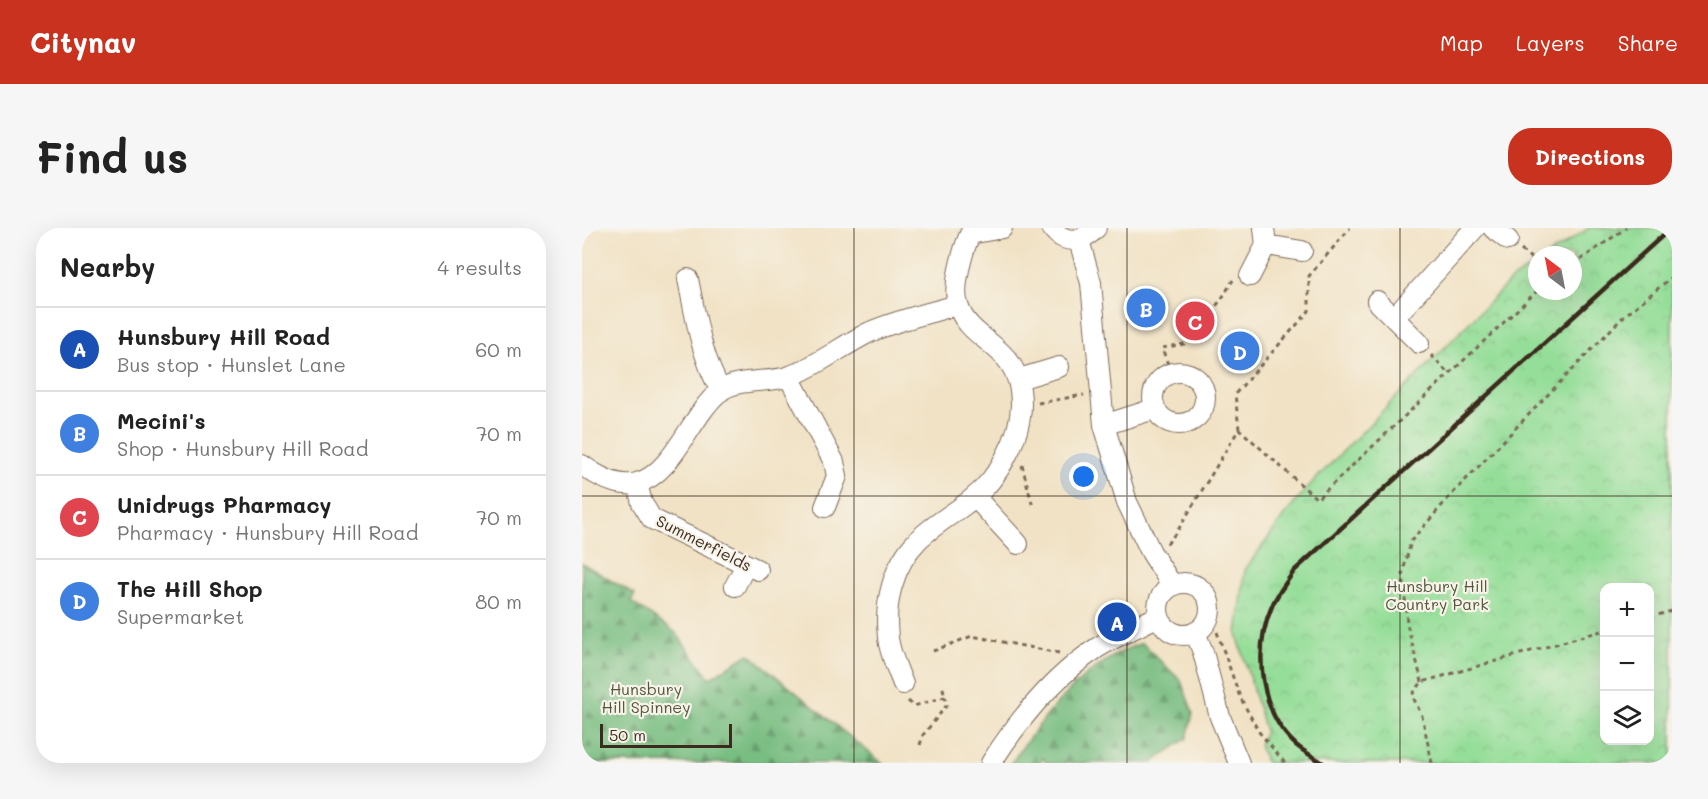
<!DOCTYPE html>
<meta charset="utf-8">
<style>
:root{--surface:#fff;--page:#f6f6f6;--text:#222;--muted:#767676;--line:#e0e0e0;--accent:#c8321e}
body{margin:0;font-family:Mali,sans-serif;background:var(--page);color:var(--text)}
.controls{position:absolute;right:18px;bottom:18px;display:grid;overflow:hidden;border-radius:12px;box-shadow:0 6px 24px #0002}
.controls button{width:54px;height:54px;display:grid;place-items:center;padding:0;border:0;border-bottom:2px solid var(--line);background:var(--surface);color:var(--text);font:30px sans-serif}
.compass{position:absolute;left:946px;top:18px;width:54px;height:54px;border-radius:50%;background:var(--surface);box-shadow:0 6px 24px #0002;rotate:328deg}
.scale{position:absolute;left:18px;bottom:15px;width:132px;box-sizing:border-box;padding-left:6px;border:3px solid #3b2a1e;border-top:0;font-size:16px;line-height:21px;white-space:nowrap;color:#3b2a1e;-webkit-text-stroke:4px #f7f3e8;paint-order:stroke}
.you{position:absolute;left:502px;top:249px;width:21px;height:21px;margin:-15px;border:4px solid #fff;border-radius:50%;background:#1a73e8;box-shadow:0 0 0 9px #1a73e833}
.badge{display:grid;place-items:center;width:39px;height:39px;border-radius:50%;background:var(--accent);color:#fff;font-size:20px;font-weight:700}
.pin{position:absolute;translate:-50% -50%;border:3px solid #fff;box-shadow:0 2px 6px #0006}
.list{margin:0;padding:0;list-style:none}
h2{display:flex;justify-content:space-between;align-items:center;height:78px;margin:0;padding:0 24px;font-size:26px}
h2 small{font-size:20px;font-weight:400;color:var(--muted)}
.list li{display:grid;grid-template-columns:39px 1fr auto;gap:18px;align-items:center;box-sizing:border-box;height:84px;padding:0 24px;border-top:2px solid var(--line)}
.list b{display:block;font-size:22px;white-space:nowrap}
.list p{margin:0;font-size:20px;white-space:nowrap;color:var(--muted)}
.list em{font-size:20px;font-style:normal;color:var(--muted)}
.icon{flex:none;width:33px;height:33px;fill:none;stroke:currentColor;stroke-width:2;stroke-linecap:round;stroke-linejoin:round}
.map{position:relative;flex:none;width:1090px;height:535px;overflow:hidden;border-radius:24px}
header{display:flex;align-items:center;gap:36px;box-sizing:border-box;height:84px;padding:0 30px;background:var(--accent);color:#fff}
header strong{font-size:28px}
nav{display:flex;gap:33px;margin-inline-start:auto;font-size:21px}
.intro{display:flex;align-items:center;justify-content:space-between;box-sizing:border-box;height:144px;padding:0 36px}
h1{margin:0;font-size:42px}
.button{padding:15px 27px;border-radius:24px;background:var(--accent);color:#fff;font-size:21px;font-weight:700}
main{display:flex;gap:36px;padding:0 36px}
aside{flex:1;background:var(--surface);border-radius:24px;box-shadow:0 6px 24px #0002}
.map>svg:first-child{display:block}
.forest{fill:url(#forest-firs);stroke:#5a7450;stroke-width:1.5}
.park{fill:url(#park-crowns);stroke:#68845c;stroke-width:1.5;fill-rule:evenodd}
.lines{fill:none;stroke-linecap:round;stroke-linejoin:round}
.minor-casing{stroke:#7b6a58;stroke-width:22}
.path{stroke:#7b6a58;stroke-width:3;stroke-dasharray:4.5 4.5;stroke-linecap:butt}
.minor{stroke:#fff;stroke-width:20}
.rail{stroke:#3b2a1e;stroke-width:4.5}
.grid{fill:none;stroke:#3b2a1e;stroke-width:1.5;stroke-opacity:0.55}
.labels{text-anchor:middle;stroke-width:4.5;stroke-linejoin:round;paint-order:stroke}
.street-label{font-size:16px;fill:#3b2a1e;stroke:#f7f3e8}
.park-label{font-size:16px;fill:#52573d;stroke:#f7f3e8}
</style>
<header>
<strong>Citynav</strong>
<nav><a>Map</a><a>Layers</a><a>Share</a></nav>
</header>
<div class="intro"><h1>Find us</h1><a class="button">Directions</a></div>
<main>
<aside>
<h2>Nearby<small>4 results</small></h2>
<ul class="list">
<li><span class="badge" style="background:#1a4fb4">A</span><div><b>Hunsbury Hill Road</b><p>Bus stop · Hunslet Lane</p></div><em>60 m</em></li>
<li><span class="badge" style="background:#3f7fe0">B</span><div><b>Mecini's</b><p>Shop · Hunsbury Hill Road</p></div><em>70 m</em></li>
<li><span class="badge" style="background:#e0444e">C</span><div><b>Unidrugs Pharmacy</b><p>Pharmacy · Hunsbury Hill Road</p></div><em>70 m</em></li>
<li><span class="badge" style="background:#3f7fe0">D</span><div><b>The Hill Shop</b><p>Supermarket</p></div><em>80 m</em></li>
</ul>
</aside>
<div class="map">
<svg width="1090" height="535" viewBox="0 0 1090 535">
<defs>
<pattern id="forest-firs" width="22" height="20" patternUnits="userSpaceOnUse" patternTransform="scale(1.5)"><rect width="22" height="20" fill="#78bd81"/><path d="M5 1l3.5 6h-7zM16 11l3.5 6h-7z" fill="#649a69"/></pattern>
<pattern id="park-crowns" width="20" height="18" patternUnits="userSpaceOnUse" patternTransform="scale(1.5)"><rect width="20" height="18" fill="#95de99"/><path d="M2 6a3 3 0 1 1 6 0M12 15a3 3 0 1 1 6 0" fill="none" stroke="#81bf83"/></pattern>
</defs>
<rect width="100%" height="100%" fill="#f7f3e8"/>
<filter id="ink" filterUnits="userSpaceOnUse"><feTurbulence type="fractalNoise" baseFrequency=".0167" numOctaves="2"/><feDisplacementMap in="SourceGraphic" scale="12" xChannelSelector="R" yChannelSelector="G"/><feConvolveMatrix kernelMatrix="1 2 1 2 8 2 1 2 1" color-interpolation-filters="sRGB"/></filter>
<filter id="wash" filterUnits="userSpaceOnUse"><feTurbulence type="fractalNoise" baseFrequency=".008" numOctaves="4" result="noise"/><feDisplacementMap in="SourceGraphic" scale="24" xChannelSelector="R" yChannelSelector="G"/><feGaussianBlur stdDeviation="1.35" result="paint"/><feColorMatrix in="noise" values="0 0 0 0 0 0 0 0 0 0 0 0 0 0 0 0 0 1.4 0 .05"/><feComposite in="paint" operator="in"/></filter>
<g filter="url(#wash)">
<rect width="100%" height="100%" fill="#f1e2c5"/>
<path class="forest" d="M0 335 53 367 49 374 93 404 128 450 167 426 300 535H0Z
M560 415 599 453 611 485 605 510 570 535H464L461 530 457 535H429C464 486 501 436 560 415Z"/>
<path class="park" d="M1007 0H1090V535H684L677 517 683 503 655 406 663 342 702 288 728 257 929 52 955 35V63H991V27H966ZM1023 359H1068V512H1023Z"/>
</g>
<g filter="url(#ink)">
<g class="lines">
<g class="minor-casing">
<path id="minor" d="M470 0C482 17 501 14 514 0
M911 0 926 12
M388 6 420 0
M497 12 509 55 522 197 545 274 569 324 590 357
M684 17 720 23
M668 48 684 17 682 0
M106 51C114 90 119 128 139 163
M795 73 812 90 893 0
M812 90 837 115
M571 170a26 26 0 1 1 52 0a26 26 0 1 1-52 0Z
M207 149 252 234 255 248 243 279
M437 151 477 139
M522 197 572 181
M0 237C15 248 37 260 55 255 91 246 109 187 137 164 155 149 187 156 208 148 235 138 261 117 288 104 315 92 347 85 375 77
M55 255 60 275 70 291 176 342
M393 269 436 316
M576 381a26 26 0 1 1 52 0a26 26 0 1 1-52 0Z
M153 358 164 337
M613 404 621 424 638 489 657 535
M321 456C316 442 307 424 306 409 302 375 311 337 336 312 351 297 373 285 390 271 416 251 439 209 439 176 439 114 388 117 376 77 370 59 381 22 388 6
M409 535C437 491 471 449 515 420 534 408 556 399 576 388"/>
</g>
<path class="path" d="M939 22 955 35
M991 37 1044 0
M849 127 867 146
M589 145 580 120 602 116 639 72 651 52
M456 175 502 167
M657 201 653 166 727 83V48L768 0
M440 237 451 279
M585 316 596 302 657 201 735 271 955 63
M1068 389 1090 383
M635 404 658 469 677 504 703 535
M351 423 390 408 477 425
M840 454 825 396 821 344 829 313 869 267 1041 89 1090 49
M326 473 332 478 363 469 360 456
M338 517 341 507 365 477 363 469
M850 535 840 488 830 467 840 454 1023 402"/>
<use href="#minor" class="minor"/>
<path class="rail" d="M741 535C732 529 722 524 714 517 677 483 671 422 690 378 695 366 705 354 712 343L1089 0"/>
</g>
</g>
<path class="grid" d="M272 0V535M545 0V535M818 0V535M0 268H1090"/>
<g class="labels">
<g class="street-label">
<text transform="translate(122 315) rotate(27)" y="6">Summerfields</text>
</g>
<g class="park-label">
<text x="855" y="364">Hunsbury Hill<tspan x="855" dy="18">Country Park</tspan></text>
<text x="64" y="467">Hunsbury<tspan x="64" dy="18">Hill Spinney</tspan></text>
</g>
</g>
</svg>
<div class="controls">
<button>+</button>
<button>−</button>
<button><svg class="icon" aria-label="layers" viewBox="0 0 24 24"><path d="M12 4l9 5-9 5-9-5zM3 14l9 5 9-5"/></svg></button>
</div>
<svg class="compass" viewBox="-18 -18 36 36"><path d="M0-13l5 13h-10z" fill="#e53935"/><path d="M0 13l5-13h-10z" fill="#767676"/></svg>
<div class="scale">50 m</div>
<div class="you"></div>
<div class="pin badge" style="left:535px;top:394px;background:#1a4fb4">A</div>
<div class="pin badge" style="left:564px;top:80px;background:#3f7fe0">B</div>
<div class="pin badge" style="left:613px;top:93px;background:#e0444e">C</div>
<div class="pin badge" style="left:658px;top:123px;background:#3f7fe0">D</div>
</div>
</main>
